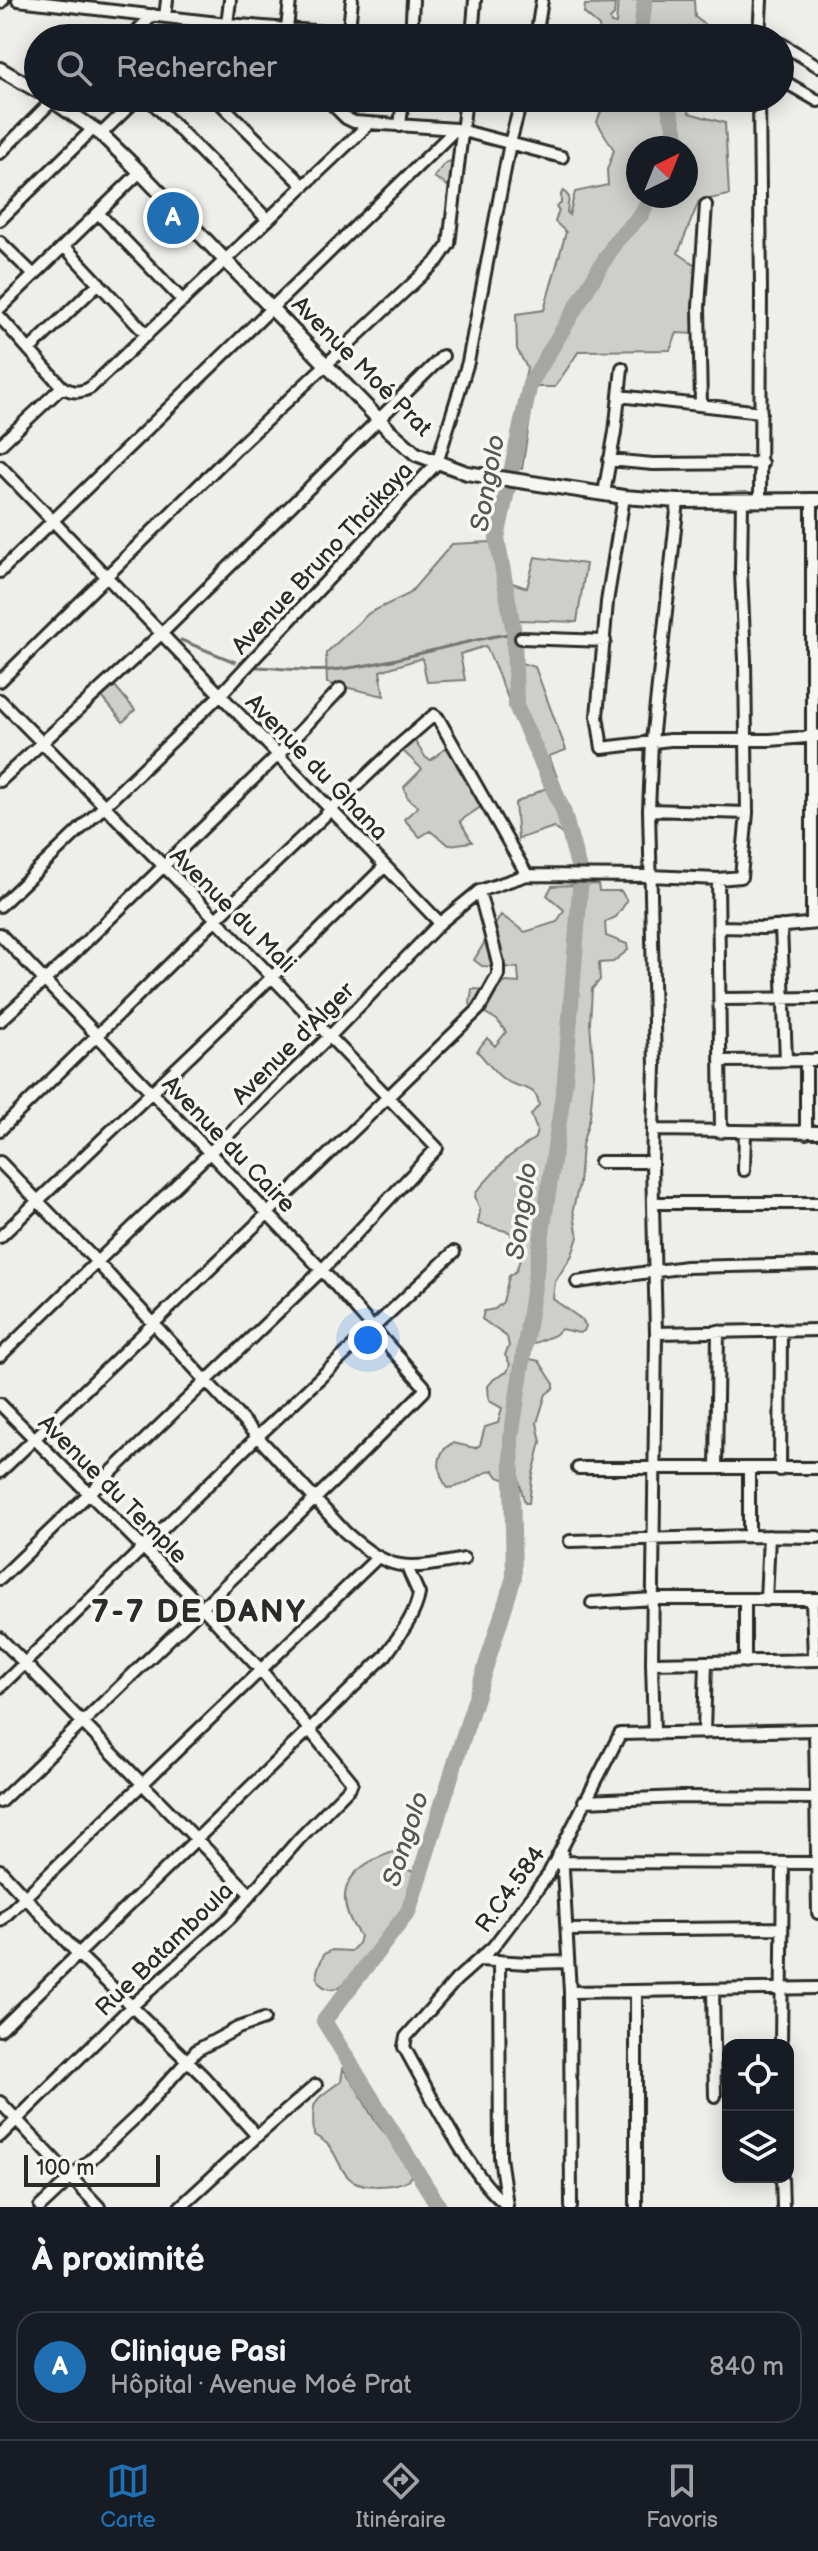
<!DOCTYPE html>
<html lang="fr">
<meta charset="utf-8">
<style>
:root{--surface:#171b24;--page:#242831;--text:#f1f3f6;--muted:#9ea1a6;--line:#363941;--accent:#1f6fb2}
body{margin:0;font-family:"Balsamiq Sans",sans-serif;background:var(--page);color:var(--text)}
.controls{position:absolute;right:24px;bottom:24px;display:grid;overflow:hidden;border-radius:16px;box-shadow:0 4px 20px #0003}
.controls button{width:72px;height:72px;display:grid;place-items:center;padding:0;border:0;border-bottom:2px solid var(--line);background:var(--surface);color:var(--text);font:40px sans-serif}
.compass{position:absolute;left:626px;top:136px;width:72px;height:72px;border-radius:50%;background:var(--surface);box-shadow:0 4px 20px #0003;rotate:43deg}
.scale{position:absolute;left:24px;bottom:20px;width:136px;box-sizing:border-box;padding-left:8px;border:4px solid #2b2b2b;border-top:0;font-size:22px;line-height:28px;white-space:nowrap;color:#2b2b2b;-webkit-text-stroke:6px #f6f6f2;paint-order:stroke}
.you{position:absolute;left:368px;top:1340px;width:28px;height:28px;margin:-20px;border:6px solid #fff;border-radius:50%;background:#1a73e8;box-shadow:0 0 0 12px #1a73e833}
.badge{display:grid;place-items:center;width:52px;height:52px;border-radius:50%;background:var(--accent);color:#fff;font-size:26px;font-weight:700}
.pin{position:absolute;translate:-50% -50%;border:4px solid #fff;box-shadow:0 2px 8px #0006}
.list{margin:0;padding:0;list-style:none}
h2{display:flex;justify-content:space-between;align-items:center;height:104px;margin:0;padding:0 32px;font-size:34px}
h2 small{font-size:26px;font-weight:400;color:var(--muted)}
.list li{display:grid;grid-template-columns:52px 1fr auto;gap:24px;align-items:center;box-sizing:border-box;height:112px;margin:0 16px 16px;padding:0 16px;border:2px solid var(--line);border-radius:24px}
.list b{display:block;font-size:30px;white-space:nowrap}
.list p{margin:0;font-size:26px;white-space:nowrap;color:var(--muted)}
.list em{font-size:26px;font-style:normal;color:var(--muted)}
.icon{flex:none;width:44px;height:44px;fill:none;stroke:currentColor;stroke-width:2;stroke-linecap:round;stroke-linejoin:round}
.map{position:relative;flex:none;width:818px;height:2207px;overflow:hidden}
.search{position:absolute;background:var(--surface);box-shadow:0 4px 20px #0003;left:24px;right:24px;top:24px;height:88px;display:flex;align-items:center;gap:20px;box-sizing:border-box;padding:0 28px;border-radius:44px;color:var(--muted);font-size:30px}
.sheet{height:232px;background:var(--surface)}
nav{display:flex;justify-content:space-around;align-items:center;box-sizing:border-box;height:112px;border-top:2px solid var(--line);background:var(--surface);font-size:22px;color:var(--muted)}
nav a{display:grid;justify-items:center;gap:4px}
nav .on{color:var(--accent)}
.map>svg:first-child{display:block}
.green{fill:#cececa;stroke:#7c7c7a;stroke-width:2;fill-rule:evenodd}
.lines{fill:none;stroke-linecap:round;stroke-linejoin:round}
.stream{stroke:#757573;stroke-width:3}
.river{stroke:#a6a6a3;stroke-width:16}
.minor-casing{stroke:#2b2b2b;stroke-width:16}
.tertiary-casing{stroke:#2b2b2b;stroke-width:18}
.minor{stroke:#f6f6f2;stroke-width:10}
.tertiary{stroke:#f6f6f2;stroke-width:12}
.labels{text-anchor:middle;stroke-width:7;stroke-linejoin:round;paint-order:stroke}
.street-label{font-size:24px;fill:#2b2b2b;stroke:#f6f6f2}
.water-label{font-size:26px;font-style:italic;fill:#565655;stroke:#f6f6f2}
.district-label{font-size:32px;font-weight:bold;letter-spacing:2px;fill:#2b2b2b;stroke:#f6f6f2}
</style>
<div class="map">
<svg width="818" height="2207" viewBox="0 0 818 2207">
<rect width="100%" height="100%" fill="#eeeeea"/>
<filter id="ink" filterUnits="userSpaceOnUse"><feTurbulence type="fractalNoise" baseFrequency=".0125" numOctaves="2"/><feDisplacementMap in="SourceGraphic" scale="16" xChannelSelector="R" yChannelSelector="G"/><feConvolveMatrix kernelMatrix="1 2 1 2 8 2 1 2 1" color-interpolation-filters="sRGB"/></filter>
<g filter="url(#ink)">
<path class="green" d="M618 0H694L695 17 713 31V38H601L599 26 584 13 585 5 615 4 614 15 610 19 611 23 616 24Z
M689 98V113L725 123 729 195 699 201 678 253 698 267 694 334 677 333 670 350 579 351 555 387H535L522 469 508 464 527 368 517 349 516 314 544 310 566 232 555 222 559 210 556 207 561 203V194L564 191 569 197 567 212 569 215 575 192 608 185 607 170 614 150 597 122 602 109 590 107 593 99ZM638 148H686V196H638Z
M457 159 451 188 434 177 445 163Z
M491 542 498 578 527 588 535 557 586 564 577 622 519 620 521 663 535 667 566 750 549 756 563 793 582 863 575 864 566 838 554 827 518 839 515 803 546 788 486 646 460 654 465 680 427 682 422 658 380 671 384 696 327 683 326 653 369 613 409 594 452 544Z
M115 686 135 710 123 722 102 697Z
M414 740 426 758 431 760 452 743 482 800 479 808 460 821 472 842 449 845 430 831 420 837 404 819 418 807 407 797 404 787 422 769 403 751Z
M598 884 599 891H621L627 901 616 917 605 922 606 936 627 944 628 950 613 962 599 963 600 980 592 989 590 1023 594 1073 590 1117 582 1145 579 1184 573 1209 578 1237 572 1255 555 1282 553 1299 581 1319 586 1326 584 1331 579 1333 561 1329 555 1335 530 1345 528 1349 530 1359 539 1361 554 1384V1388L546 1394 537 1423 541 1442 532 1478 529 1503H525C517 1478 513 1446 517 1421 520 1397 528 1383 524 1358L571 1076 574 1007 566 1013 557 1121 550 1167 543 1187 541 1228 537 1242 510 1432 508 1459 513 1483 498 1477 493 1470C477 1474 467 1487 448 1488 437 1474 434 1452 453 1443L475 1448 480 1445 485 1427 498 1423 502 1408 489 1401 488 1386 494 1379 507 1372 510 1364 505 1355 509 1346 507 1337 482 1319 484 1311 495 1309 503 1302 509 1276 516 1271 521 1257 510 1232 478 1224 480 1210 475 1196 477 1191 506 1159 535 1138 537 1130 531 1115 539 1105C537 1084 519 1090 505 1080 495 1074 486 1060 477 1051L487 1038 495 1046 506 1032 497 1020 470 1004 472 989 494 990 506 982 519 983 518 968 482 966 474 960 501 915 525 932 557 922 564 910 547 895 552 886Z
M412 1847 406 1862 407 1870 417 1872C413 1884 411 1898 406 1908 398 1924 356 1974 342 1985 331 1994 316 1987 317 1972 318 1966 322 1960 324 1954L332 1950 351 1951 358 1944 360 1936C322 1883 362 1858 412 1847Z
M343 2069C360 2087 366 2112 383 2131 391 2141 412 2156 412 2169 413 2180 404 2182 396 2184 383 2187 365 2187 353 2181 341 2174 338 2156 329 2146 325 2141 319 2138 314 2135 311 2098 313 2102 341 2081Z"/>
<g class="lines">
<path class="stream" d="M181 640 235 662
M257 667C282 668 308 672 332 670 394 664 453 642 514 633"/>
<path class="river" d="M640 38 645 0
M666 98 677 136 671 148
M439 2207 324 2021 408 1912 514 1577 511 1438 565 1081 581 877 563 810 516 706 514 633 497 538 530 384 616 241 642 214 650 196"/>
<g class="minor-casing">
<path id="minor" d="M18 0 227 24 402 38
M0 3 3 0
M165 17 167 0
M227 24 230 0
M287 29 290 0
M130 38 153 15
M204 38 219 24
M348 38 352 0
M411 38 413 0
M472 38 475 0
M536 38 542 0
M759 38 761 0
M780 43 818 66
M780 79 818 101
M148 98 268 220
M215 98 304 186
M326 98 346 118 354 122 456 129 562 157
M759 98 761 291 760 499
M400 126 403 98
M101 134 138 98
M0 153 53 100
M98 213 183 301
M0 220 94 128
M0 242 34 275
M64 246 147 335
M0 308 140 172
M0 317 62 387C73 393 79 393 90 388L368 125
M29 350 99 283
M619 396 761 412
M701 405 699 307 706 205
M0 445 62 387
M609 460 653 464 762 463
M0 466 440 923
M604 493 615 432 622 368
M624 497 607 602 597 716 602 748 670 740H770L818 736
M812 499V923
M0 572 456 129
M521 638 605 641
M0 681 239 446 438 260 449 244 466 98
M0 700 216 919 437 1148 322 1270 0 1579
M0 781 161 634 443 356
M649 810 747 813
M718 879 721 1132
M0 906 220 695 437 463 468 362 510 143 522 98
M781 926 786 1060
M720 927 763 928 818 923
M0 934 322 1270 424 1386V1391L346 1469 0 1802
M721 999 818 998
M0 1021 66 961 278 755 340 689
M721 1061 818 1060
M0 1130 216 919 397 747 434 715 438 718 527 875
M654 1130 818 1132
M806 1133V1060
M0 1162 97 1262 345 1532C391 1573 406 1570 464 1559
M600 1162H652
M744 1170 745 1132
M653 1203H818
M0 1237 272 977 385 866
M577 1282 686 1267 818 1264
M656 1333 818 1330
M0 1356 329 1037 440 923 479 891 527 875 650 876 718 879 741 877 747 813 745 660 741 572 742 501
M0 1404 202 1607 260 1669 352 1782 350 1787 299 1839 231 1917 132 2006 0 2136
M578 1468H818
M716 1468 718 1331
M749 1470V1536
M780 1470 781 1330
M0 1472 479 1009 498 975V963L479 891
M570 1541 749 1536 818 1537
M766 1600 769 1536
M812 1600 814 1660
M592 1603 653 1599H818
M0 1638 250 1894
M745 1662V1600
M652 1663 818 1660
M0 1687 257 1437 454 1252
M815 1730 818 1913
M654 1732 652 1663 656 1333 652 1162 655 1066 649 810 652 741 678 501
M704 1733 706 1662
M584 1801 681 1797 818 1798
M562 1852 570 1992 571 2207
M564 1862 817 1863
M0 1870 79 1955 204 2077 257 2136
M0 1921 377 1558
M567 1930 781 1928
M480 1960 528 1963 568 1962
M499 1961 500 2157 507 2205
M713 1990 715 2096
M570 1992 818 1988
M0 2030 385 1656C398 1637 415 1617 419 1594L407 1567
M781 2045 783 1864
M0 2102 99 2207
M782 2177 783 2207
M506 2204C473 2182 426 2086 404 2047L406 2037 456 1980 493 1947 548 1875 620 1734 818 1730
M40 2207 137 2116 197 2050 238 2028 264 2019
M180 2207 257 2136 316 2085
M636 2207V1991"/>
</g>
<g class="tertiary-casing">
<path id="tertiary" d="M0 69 38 91
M49 98 101 134 140 172 389 430 416 454 467 473 624 497 678 501 818 500"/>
</g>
<use href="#minor" class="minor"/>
<use href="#tertiary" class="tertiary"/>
</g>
</g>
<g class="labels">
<g class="street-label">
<text transform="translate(362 366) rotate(45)" y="8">Avenue Moé Prat</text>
<text transform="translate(322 558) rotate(-47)" y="8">Avenue Bruno Thcikaya</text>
<text transform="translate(317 767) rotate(46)" y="8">Avenue du Ghana</text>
<text transform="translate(233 910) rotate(45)" y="8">Avenue du Mali</text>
<text transform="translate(293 1043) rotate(-45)" y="8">Avenue d'Alger</text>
<text transform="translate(229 1144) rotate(46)" y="8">Avenue du Caire</text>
<text transform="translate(113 1489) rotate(45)" y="8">Avenue du Temple</text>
<text transform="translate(510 1889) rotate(-54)" y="8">R.C4.584</text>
<text transform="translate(164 1949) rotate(-44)" y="8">Rue Batamboula</text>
</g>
<g class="water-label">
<text transform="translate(487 483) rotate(-80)" y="9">Songolo</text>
<text transform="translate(521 1211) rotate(-82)" y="9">Songolo</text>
<text transform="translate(405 1839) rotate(-72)" y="9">Songolo</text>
</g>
<g class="district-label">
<text x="199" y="1622">7-7 DE DANY</text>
</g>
</g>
</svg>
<div class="controls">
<button><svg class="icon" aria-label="locate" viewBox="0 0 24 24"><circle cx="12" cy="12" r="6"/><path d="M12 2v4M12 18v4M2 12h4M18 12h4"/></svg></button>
<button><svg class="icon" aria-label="layers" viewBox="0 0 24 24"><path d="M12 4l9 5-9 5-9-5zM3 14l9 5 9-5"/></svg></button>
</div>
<svg class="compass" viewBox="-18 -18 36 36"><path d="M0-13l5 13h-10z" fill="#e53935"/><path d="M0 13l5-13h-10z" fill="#9ea1a6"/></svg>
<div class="scale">100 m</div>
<div class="you"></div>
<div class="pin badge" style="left:173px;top:218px">A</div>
<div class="search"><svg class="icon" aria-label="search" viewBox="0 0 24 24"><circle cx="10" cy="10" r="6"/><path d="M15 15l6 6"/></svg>Rechercher</div>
</div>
<section class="sheet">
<h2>À proximité<small></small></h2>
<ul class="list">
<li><span class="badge">A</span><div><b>Clinique Pasi</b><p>Hôpital · Avenue Moé Prat</p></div><em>840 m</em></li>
</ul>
</section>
<nav>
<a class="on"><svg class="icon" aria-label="map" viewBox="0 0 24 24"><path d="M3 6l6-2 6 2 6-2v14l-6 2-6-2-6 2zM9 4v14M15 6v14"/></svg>Carte</a>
<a><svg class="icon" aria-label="directions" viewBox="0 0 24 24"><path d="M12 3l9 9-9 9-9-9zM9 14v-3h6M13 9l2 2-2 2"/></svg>Itinéraire</a>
<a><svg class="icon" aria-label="saved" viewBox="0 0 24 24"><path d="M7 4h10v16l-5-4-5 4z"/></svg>Favoris</a>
</nav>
